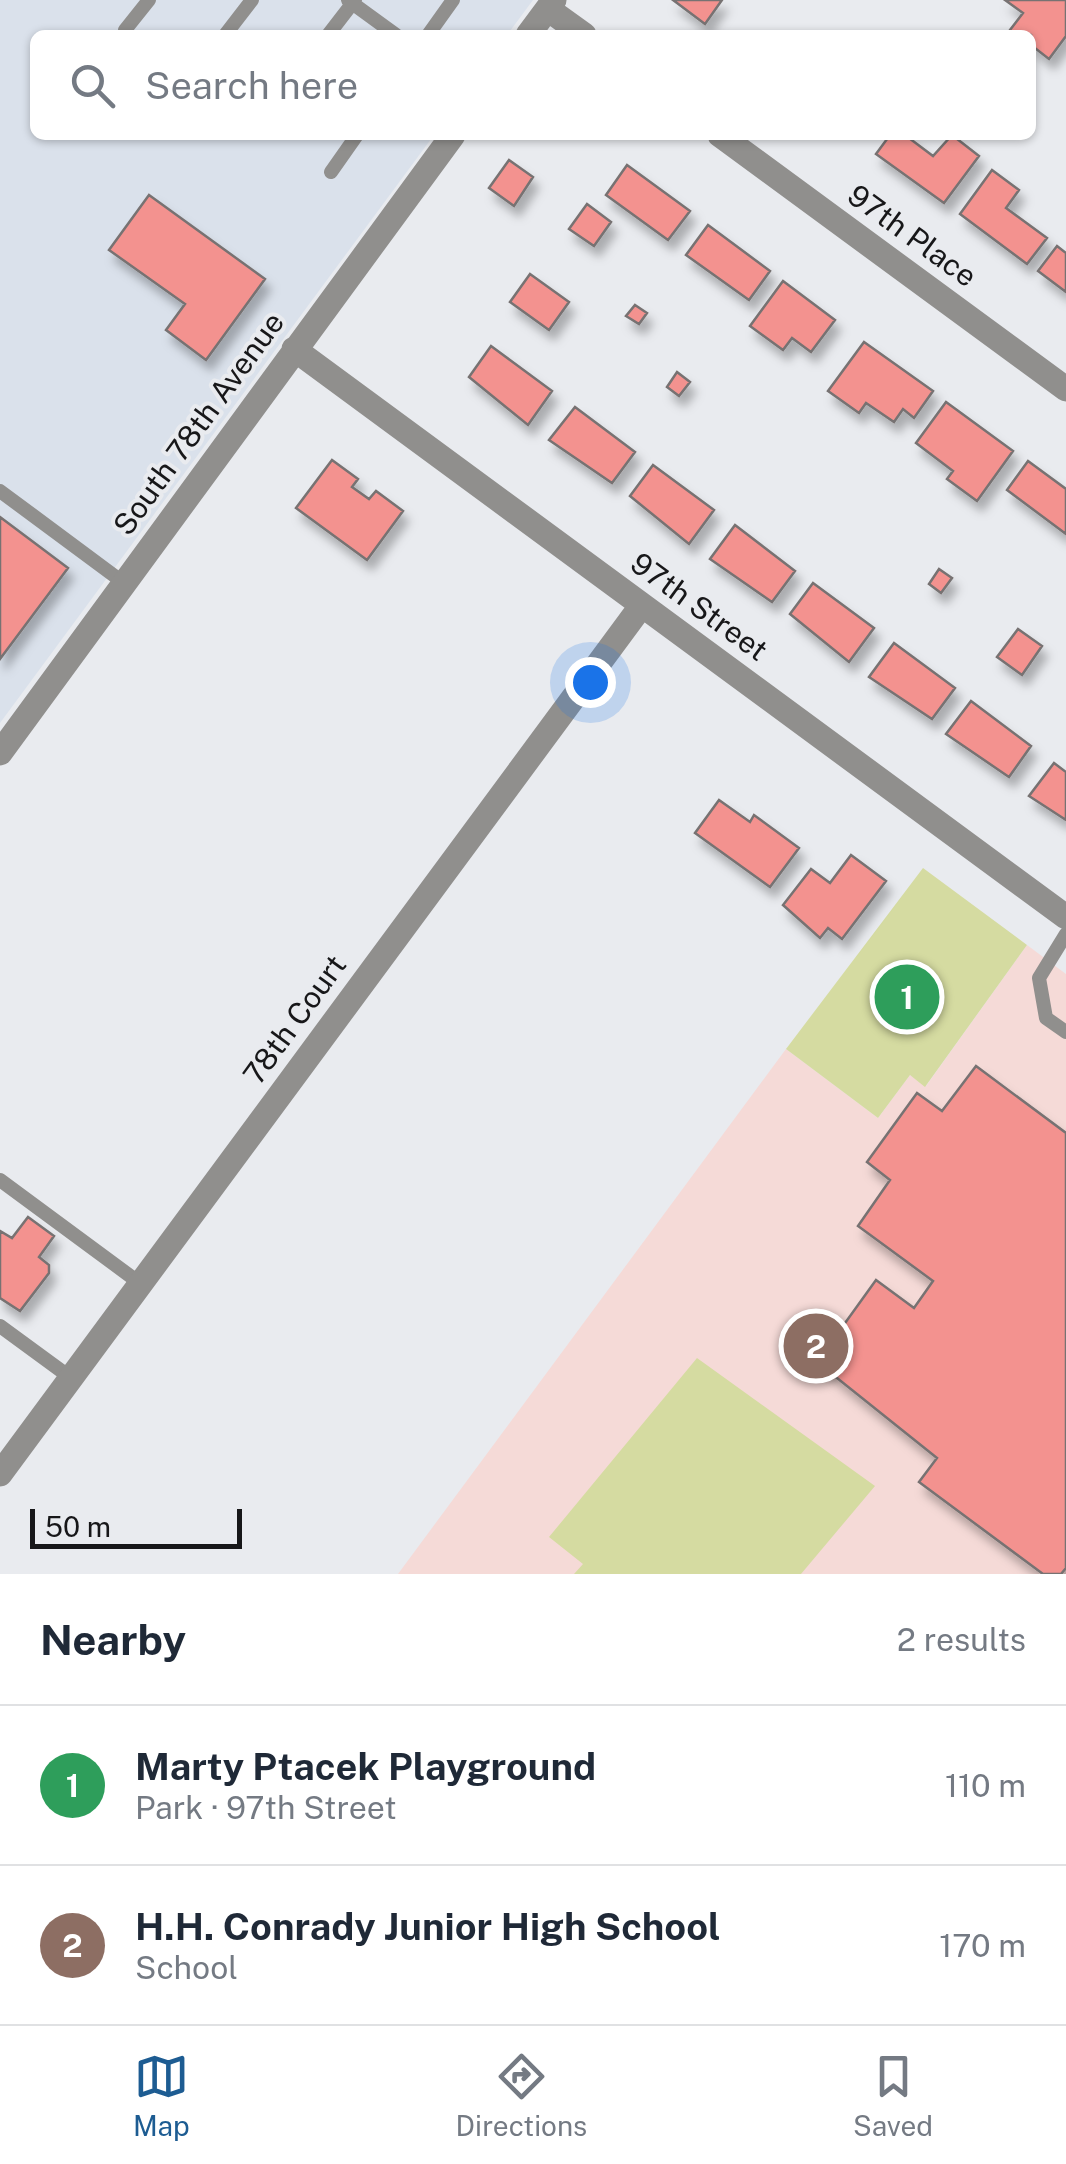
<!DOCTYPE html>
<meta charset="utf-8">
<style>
:root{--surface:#fff;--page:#f6f6f7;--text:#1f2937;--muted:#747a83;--line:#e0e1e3;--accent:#1d5c92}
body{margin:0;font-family:"Public Sans",sans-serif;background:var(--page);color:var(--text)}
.scale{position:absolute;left:30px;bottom:25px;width:212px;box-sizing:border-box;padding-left:10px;border:5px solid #171719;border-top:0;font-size:28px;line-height:35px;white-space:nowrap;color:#171719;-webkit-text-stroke:8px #e9ebef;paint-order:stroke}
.you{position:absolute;left:590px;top:682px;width:35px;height:35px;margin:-25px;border:8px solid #fff;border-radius:50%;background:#1a73e8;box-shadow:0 0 0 15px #1a73e833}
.badge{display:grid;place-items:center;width:65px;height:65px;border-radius:50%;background:var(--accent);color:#fff;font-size:32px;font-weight:700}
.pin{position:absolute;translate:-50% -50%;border:5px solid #fff;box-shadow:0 2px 10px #0006}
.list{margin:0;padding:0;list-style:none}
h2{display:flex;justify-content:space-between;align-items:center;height:130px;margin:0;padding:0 40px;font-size:42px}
h2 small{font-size:32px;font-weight:400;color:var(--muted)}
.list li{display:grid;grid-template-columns:65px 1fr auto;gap:30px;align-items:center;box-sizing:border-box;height:160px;padding:0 40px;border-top:2px solid var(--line)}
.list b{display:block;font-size:38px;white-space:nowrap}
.list p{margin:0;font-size:32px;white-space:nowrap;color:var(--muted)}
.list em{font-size:32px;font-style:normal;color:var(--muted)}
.icon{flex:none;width:55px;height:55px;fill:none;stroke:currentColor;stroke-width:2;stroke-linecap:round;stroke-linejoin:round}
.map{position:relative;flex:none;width:1066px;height:1574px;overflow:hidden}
.search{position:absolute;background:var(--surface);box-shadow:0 2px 8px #0004;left:30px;right:30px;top:30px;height:110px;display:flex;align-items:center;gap:25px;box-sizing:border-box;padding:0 35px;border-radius:15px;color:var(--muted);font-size:38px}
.sheet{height:450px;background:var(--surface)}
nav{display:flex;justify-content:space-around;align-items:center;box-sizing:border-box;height:140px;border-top:2px solid var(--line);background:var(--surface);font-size:28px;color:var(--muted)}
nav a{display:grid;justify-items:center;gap:5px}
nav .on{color:var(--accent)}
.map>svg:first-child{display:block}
.built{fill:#dae1eb}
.education{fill:#f5dad7}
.green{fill:#d5dba1}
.building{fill:#f3928f;stroke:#777272;stroke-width:2.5;filter:url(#shadow)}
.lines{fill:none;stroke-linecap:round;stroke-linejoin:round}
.lane{stroke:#908f8d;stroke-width:14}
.street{stroke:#908f8d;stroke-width:25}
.labels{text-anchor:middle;stroke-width:8;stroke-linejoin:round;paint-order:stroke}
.street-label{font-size:30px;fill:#171719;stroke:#e9ebef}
</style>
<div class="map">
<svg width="1066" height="1574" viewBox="0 0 1066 1574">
<defs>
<filter id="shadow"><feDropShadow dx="5.5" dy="10" stdDeviation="5" flood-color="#0004"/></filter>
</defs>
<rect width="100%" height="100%" fill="#e9ebef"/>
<path class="built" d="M0 0H533L507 35H35V135H434L0 723Z"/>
<path class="education" d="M1027 945 1066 974V1574H398L786 1049 878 1118 910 1075 926 1086Z"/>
<path class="green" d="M923 868 1027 945 925 1087 910 1075 878 1118 786 1049Z
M697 1358 875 1486 801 1574H574L583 1564 549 1537Z"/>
<path class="building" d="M673 0H722L705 24Z
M1005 0H1066V36L1049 59 1031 45V35L1010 30 1023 13Z
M890 135H905L933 156 952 135 979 156 944 203 876 154Z
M509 160 533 177 514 206 489 188Z
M627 165 690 211 668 240 606 195Z
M992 170 1019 190 1006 208 1047 238 1027 264 960 214Z
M149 195 265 279 206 360 166 330 185 304 109 250Z
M587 204 611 222 594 246 569 229Z
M708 225 770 271 749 300 686 255Z
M1057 246 1066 253V292L1038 271Z
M530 274 569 302 549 330 510 302Z
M783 281 835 320 811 352 792 338 783 350 750 326Z
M635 305 647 313 639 324 626 316Z
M864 342 933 391 914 418 903 409 894 422 866 403 859 413 828 391Z
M491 346 552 391 528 425 469 377Z
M677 372 690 382 679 396 667 387Z
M946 402 1013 451 977 501 947 479 953 471 916 443Z
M575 407 635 452 612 483 549 440Z
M332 460 358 479 352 487 369 499 376 491 403 511 367 560 296 508Z
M1028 461 1066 489V534L1007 490Z
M653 465 714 510 689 544 630 496Z
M0 517 68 568 0 659Z
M735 525 795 571 772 602 710 559Z
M939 569 952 578 941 593 929 584Z
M813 583 874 628 849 662 790 614Z
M1018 629 1042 646 1022 675 997 657Z
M894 643 955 688 932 719 869 677Z
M971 701 1031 746 1009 777 946 734Z
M1054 763 1066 772V820L1029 796Z
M719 800 750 822 754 815 799 848 770 887 695 833Z
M851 855 886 881 842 939 828 928 820 938 783 905 811 869 830 883Z
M976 1066 1066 1133V1568L1061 1574H1043L919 1482 937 1458 817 1362 876 1280 914 1308 933 1281 858 1226 890 1180 867 1162 917 1093 942 1111Z
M28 1217 54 1236 39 1257 49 1265V1273L20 1311 0 1298V1231L12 1238Z"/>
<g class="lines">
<path class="lane" d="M348 0 396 35
M125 30 149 0
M225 35 252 0
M328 35 355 0
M428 35 453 0
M331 172 357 135
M0 491 124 583
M1066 934 1039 978 1046 1018 1066 1032
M0 1180 141 1284
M0 1326 71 1378"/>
<path class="street" d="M548 9 584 35
M528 35 554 0
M720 135 1066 389
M294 349 1066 917
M0 753 453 135
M0 1474 642 605"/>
</g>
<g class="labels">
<g class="street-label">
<text transform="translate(912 236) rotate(36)" y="10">97th Place</text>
<text transform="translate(199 424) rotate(-54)" y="10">South 78th Avenue</text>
<text transform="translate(699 607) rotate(36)" y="10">97th Street</text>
<text transform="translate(295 1020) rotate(-54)" y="10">78th Court</text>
</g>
</g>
</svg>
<div class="scale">50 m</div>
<div class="you"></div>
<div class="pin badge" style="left:907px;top:997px;background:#2e9e5b">1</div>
<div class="pin badge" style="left:816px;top:1346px;background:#8d6e63">2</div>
<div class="search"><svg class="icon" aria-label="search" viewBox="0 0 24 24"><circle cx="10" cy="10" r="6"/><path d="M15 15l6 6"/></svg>Search here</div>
</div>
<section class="sheet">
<h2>Nearby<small>2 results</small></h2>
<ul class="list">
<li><span class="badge" style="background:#2e9e5b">1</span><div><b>Marty Ptacek Playground</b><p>Park · 97th Street</p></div><em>110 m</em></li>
<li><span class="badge" style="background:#8d6e63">2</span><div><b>H.H. Conrady Junior High School</b><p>School</p></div><em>170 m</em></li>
</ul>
</section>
<nav>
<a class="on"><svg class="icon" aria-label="map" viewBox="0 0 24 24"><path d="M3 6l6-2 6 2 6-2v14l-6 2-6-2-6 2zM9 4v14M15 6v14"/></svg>Map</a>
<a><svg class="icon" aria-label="directions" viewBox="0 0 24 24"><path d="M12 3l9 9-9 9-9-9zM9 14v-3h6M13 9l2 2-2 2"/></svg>Directions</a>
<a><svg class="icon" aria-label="saved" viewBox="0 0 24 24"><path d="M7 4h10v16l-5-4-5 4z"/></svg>Saved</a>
</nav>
